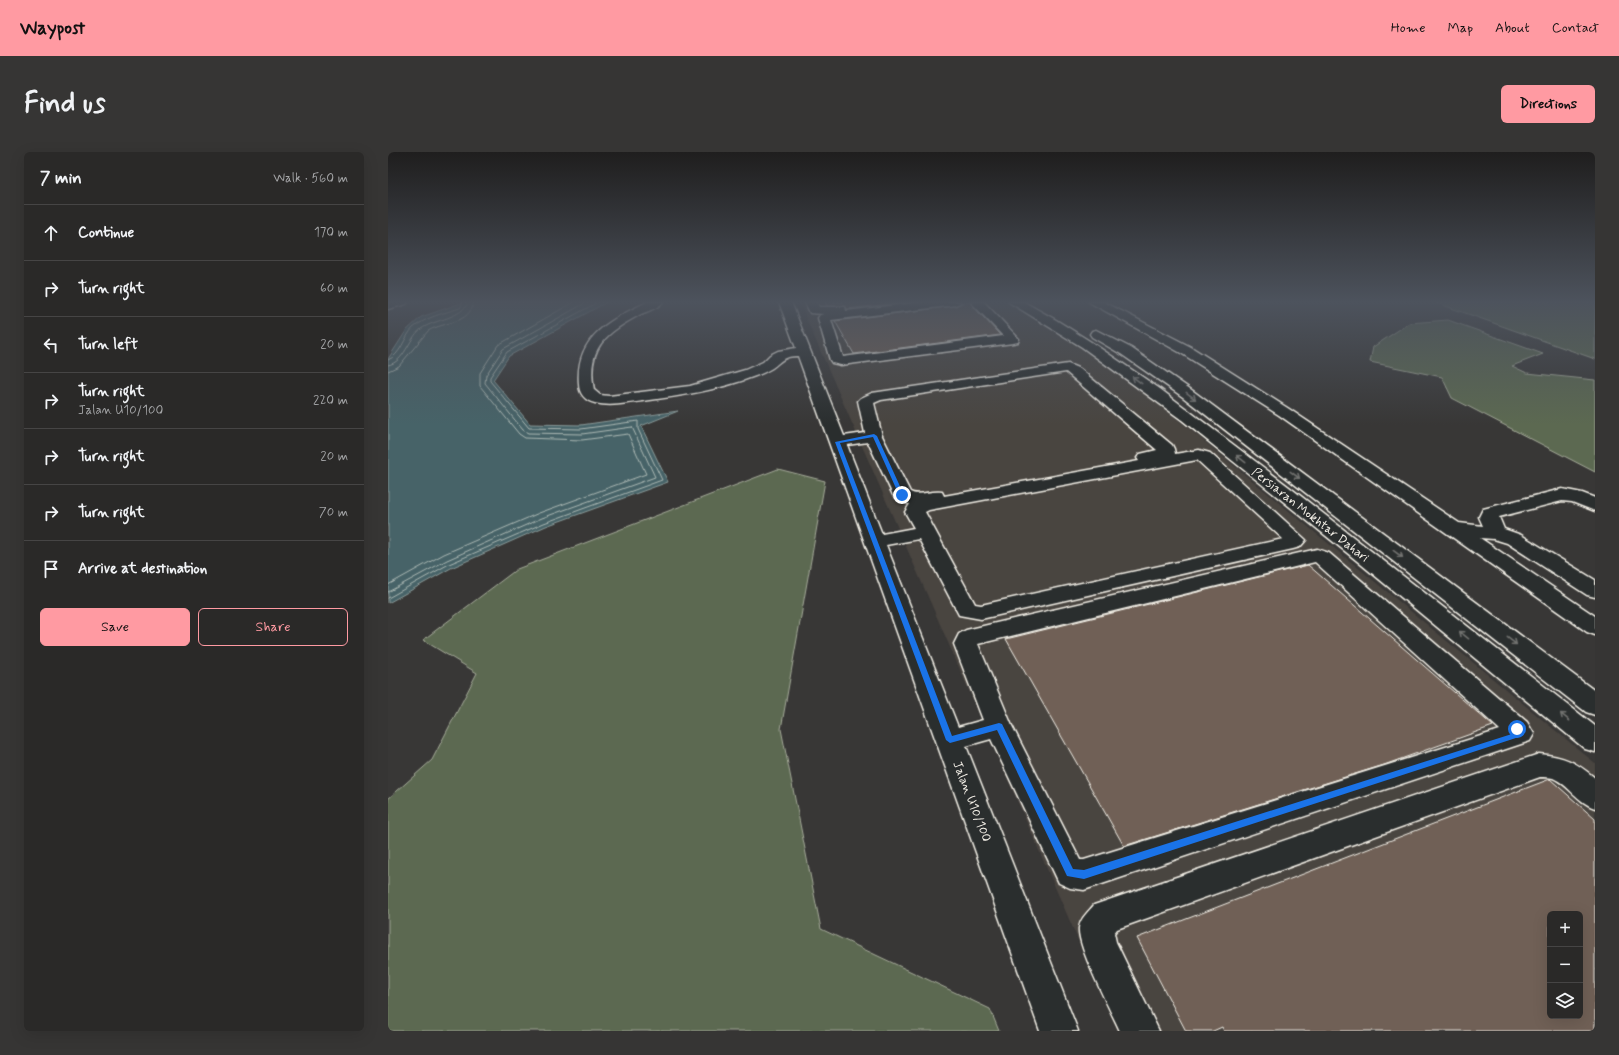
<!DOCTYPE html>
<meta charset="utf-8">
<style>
:root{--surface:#2a2928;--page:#363534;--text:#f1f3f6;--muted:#a5a6a8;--line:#464545;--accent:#ff9aa2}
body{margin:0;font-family:Mynerve,sans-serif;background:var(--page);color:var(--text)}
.controls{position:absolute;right:12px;bottom:12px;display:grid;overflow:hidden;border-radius:6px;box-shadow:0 4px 16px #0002}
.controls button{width:36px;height:36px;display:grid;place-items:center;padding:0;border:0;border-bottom:1px solid var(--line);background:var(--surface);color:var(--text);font:20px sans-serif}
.stop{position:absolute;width:12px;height:12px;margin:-9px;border:3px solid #1a73e8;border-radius:50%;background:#fff}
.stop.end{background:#1a73e8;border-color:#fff;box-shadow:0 1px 4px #0008}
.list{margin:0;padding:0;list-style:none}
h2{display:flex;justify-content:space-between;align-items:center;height:52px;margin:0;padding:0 16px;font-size:17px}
h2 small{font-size:13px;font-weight:400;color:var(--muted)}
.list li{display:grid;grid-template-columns:26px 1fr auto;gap:12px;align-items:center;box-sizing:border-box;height:56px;padding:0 16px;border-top:1px solid var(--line)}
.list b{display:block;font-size:15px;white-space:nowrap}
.list p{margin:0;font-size:13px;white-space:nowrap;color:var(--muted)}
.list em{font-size:13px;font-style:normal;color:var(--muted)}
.actions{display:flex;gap:8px;padding:12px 16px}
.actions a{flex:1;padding:9px 0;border:1px solid var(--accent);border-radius:6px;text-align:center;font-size:14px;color:var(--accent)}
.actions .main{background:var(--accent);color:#111}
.icon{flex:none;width:22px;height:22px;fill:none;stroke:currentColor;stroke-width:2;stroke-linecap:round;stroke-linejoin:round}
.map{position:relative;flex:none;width:1207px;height:879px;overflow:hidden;border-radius:6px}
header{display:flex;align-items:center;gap:24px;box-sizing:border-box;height:56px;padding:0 20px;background:var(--accent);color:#111}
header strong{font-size:19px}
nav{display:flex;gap:22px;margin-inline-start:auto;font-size:14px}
.intro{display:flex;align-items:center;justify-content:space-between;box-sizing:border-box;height:96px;padding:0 24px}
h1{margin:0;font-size:28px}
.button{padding:10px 18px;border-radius:6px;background:var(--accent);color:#111;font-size:14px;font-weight:700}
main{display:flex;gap:24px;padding:0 24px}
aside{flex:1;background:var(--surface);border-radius:6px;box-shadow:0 4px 16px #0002}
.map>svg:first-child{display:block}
.built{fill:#494440;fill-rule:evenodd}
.green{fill:#5b6951;stroke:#a8ad9c}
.water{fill:#466468;stroke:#8c9c9b}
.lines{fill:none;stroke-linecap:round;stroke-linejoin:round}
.shore{stroke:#aeb9b5;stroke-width:1}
.building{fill:#706157;stroke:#f4f1e8;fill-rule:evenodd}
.minor-casing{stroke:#f4f1e8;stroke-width:3}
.major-casing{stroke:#f4f1e8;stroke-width:3}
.minor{fill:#2a2d2e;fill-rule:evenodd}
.major{fill:#2a2d2e;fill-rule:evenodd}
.oneway{stroke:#71726f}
.route{fill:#1a73e8}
.labels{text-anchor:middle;stroke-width:3;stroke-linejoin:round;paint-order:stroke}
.street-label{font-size:13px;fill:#f4f1e8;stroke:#2a2d2e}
</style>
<header>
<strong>Waypost</strong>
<nav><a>Home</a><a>Map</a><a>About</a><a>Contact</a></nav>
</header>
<div class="intro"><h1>Find us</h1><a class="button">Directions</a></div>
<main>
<aside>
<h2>7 min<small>Walk · 560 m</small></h2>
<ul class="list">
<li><svg class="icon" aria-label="ahead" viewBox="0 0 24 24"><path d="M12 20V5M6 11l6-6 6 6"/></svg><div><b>Continue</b></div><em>170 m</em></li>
<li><svg class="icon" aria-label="right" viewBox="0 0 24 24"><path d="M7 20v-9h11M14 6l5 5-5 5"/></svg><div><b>Turn right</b></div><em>60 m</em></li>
<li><svg class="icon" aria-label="left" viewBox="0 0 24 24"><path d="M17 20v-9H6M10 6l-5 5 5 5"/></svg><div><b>Turn left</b></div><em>20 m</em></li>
<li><svg class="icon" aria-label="right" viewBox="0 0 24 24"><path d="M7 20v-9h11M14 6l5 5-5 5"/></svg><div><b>Turn right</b><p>Jalan U10/100</p></div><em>220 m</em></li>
<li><svg class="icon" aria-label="right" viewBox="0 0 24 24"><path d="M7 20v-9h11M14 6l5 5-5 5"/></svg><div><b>Turn right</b></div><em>20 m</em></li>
<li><svg class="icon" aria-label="right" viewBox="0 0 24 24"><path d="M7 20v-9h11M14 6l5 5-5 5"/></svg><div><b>Turn right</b></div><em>70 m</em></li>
<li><svg class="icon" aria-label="arrive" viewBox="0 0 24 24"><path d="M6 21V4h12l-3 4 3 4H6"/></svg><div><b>Arrive at destination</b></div></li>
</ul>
<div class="actions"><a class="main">Save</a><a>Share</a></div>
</aside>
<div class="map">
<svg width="1207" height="879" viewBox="0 0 1207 879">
<rect width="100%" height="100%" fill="#383736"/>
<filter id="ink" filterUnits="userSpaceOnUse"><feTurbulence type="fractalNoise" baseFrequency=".025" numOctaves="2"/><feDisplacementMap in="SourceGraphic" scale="8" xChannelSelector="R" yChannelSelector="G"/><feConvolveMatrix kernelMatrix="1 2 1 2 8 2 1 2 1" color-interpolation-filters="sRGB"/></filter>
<g filter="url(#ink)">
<path class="built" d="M411 150H622L731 219 1207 611V879H730ZM1162 762H1192V864H1162Z"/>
<path class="green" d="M1047 150H1207V207L1049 151Z
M1060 168 1155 202 1124 214 1139 221 1207 228V320L1064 246 1054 225 982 210 985 195 1021 171Z
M390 317 437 329 393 577 433 777 602 857 611 879H0V647L44 608 89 521 35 488 129 417Z"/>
<path class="water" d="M76 150H219L121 204 105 228 142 272 193 273 290 259 253 274 280 330 158 374 63 416 0 451V207L18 179 33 165Z"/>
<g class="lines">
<path class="shore" d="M0 208C13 203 16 185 25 176 38 165 56 161 72 156L75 150
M0 213C17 210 20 187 33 177 47 167 75 166 80 150
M0 219 11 214 40 179C57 169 81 173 86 150
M0 433 56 402 151 361 258 322 240 282 194 288 137 286 131 282 92 234V221L110 193 186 150
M0 440 59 408 154 366 267 325 244 275 194 282 140 281 135 278 97 231 98 223 115 197 199 150
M0 446 61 412 156 371 274 328 250 277V269L193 277 141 276 102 229V225L119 200 210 150"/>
</g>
<path class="building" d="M437 150H519L459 157 457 154H439Z
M581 150 612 183 466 202 447 169 567 154 574 151Z
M920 413 1105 574 996 613 736 694 618 487Z
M1162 627 1207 667V879H836L834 875 825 879H798L749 786ZM1162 762H1192V864H1162Z"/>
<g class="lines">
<g class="minor-casing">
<path id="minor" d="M0 150H20L18 152 0 157Z
M259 150H275C270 156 260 159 253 162 218 181 198 195 206 238L212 243 221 244 302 234 357 218 375 210 382 203 390 199 408 196 391 150H403L456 284 477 281 470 249 473 246 484 241 680 212 692 217 784 293 786 297 787 302 811 298 822 301 918 388 912 395 905 397 593 467 571 463 531 387 498 393 570 575 595 568 566 492 571 482 578 478 929 397 941 401 1139 570 1146 582 1142 589 696 738 682 736 671 731 603 587 578 594 690 879H652L410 204C407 204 402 204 398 206 392 208 389 213 384 216 379 219 373 222 367 224 331 238 293 244 255 249 239 251 223 255 207 251 197 249 191 241 191 232 187 185 222 168 259 150ZM678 220 769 298 752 302 749 306 751 309 556 344 554 340C543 338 531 345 522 340L494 284 486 251 493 248ZM480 290 505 343 511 349 522 352 517 360 526 376 494 382 459 293ZM809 308 895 387 593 453 587 452 537 360 541 358ZM927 410 1112 578 696 708H692L624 574 590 492Z
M417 150H429L431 155H457L458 159 535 150H573L567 153 443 168 455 205 615 184 583 150H596L631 187 630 190 625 191 453 213 444 211 442 208 430 166 432 163 436 162 422 161Z
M701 150H716L803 195 901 257 1071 371 1095 374 1091 365 1095 357 1174 337 1194 341 1207 346V359L1184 350 1174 349 1111 365 1116 377 1133 383 1207 428V445L1199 443 1119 391 1106 387 1092 386 1207 464V483L1199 480 891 263 793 201Z
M1151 602C1176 604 1188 610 1207 626V656C1189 650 1181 633 1165 626 1161 625 1156 625 1152 625L729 777 726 781 728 790 771 879H732C723 859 689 795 691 776 692 767 700 760 706 753Z"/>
</g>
<g class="major-casing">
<path id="major" d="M621 150H636L668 168 703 190 772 237 905 338 1207 574V600L1197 597 968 408 794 268 694 195Z
M708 178 743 196 805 239 1207 539V563L1198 560 795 245 733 202 704 185 702 182 704 179Z"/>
</g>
<use href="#minor" class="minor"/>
<use href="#major" class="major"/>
</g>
<defs><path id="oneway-shaft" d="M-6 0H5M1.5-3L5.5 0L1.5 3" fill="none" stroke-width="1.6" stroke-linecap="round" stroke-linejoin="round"/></defs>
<g class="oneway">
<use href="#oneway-shaft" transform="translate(749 228) rotate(-143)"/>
<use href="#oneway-shaft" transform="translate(803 244) rotate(37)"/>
<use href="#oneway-shaft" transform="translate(853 307) rotate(-142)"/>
<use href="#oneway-shaft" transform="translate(907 323) rotate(37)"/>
<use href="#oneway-shaft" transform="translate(1010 402) rotate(37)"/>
<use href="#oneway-shaft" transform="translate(1076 483) rotate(-141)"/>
<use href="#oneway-shaft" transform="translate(1124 489) rotate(38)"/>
<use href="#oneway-shaft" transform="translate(1177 565) rotate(-141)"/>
</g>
</g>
<linearGradient id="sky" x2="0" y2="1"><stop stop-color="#1f1e1e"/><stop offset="0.55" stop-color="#4d535d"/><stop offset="1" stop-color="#4d535d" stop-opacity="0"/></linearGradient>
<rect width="1207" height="273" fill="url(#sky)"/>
<path class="route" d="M486 282 489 284 516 343V344L511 343 485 285 452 291 564 584 611 571 614 572 685 717 696 718 1127 581 1125 577 1129 574 1132 575 1136 582 1134 584 696 727 679 724 609 578 562 591 558 588 447 290Z"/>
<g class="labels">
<g class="street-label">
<text transform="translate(923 362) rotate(38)" y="5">Persiaran Mokhtar Dahari</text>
<text transform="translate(585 649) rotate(69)" y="5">Jalan U10/100</text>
</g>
</g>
</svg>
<div class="controls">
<button>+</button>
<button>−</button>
<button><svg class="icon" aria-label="layers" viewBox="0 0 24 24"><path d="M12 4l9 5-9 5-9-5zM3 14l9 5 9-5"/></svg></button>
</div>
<div class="stop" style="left:1129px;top:577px"></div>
<div class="stop end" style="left:514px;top:343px"></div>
</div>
</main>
